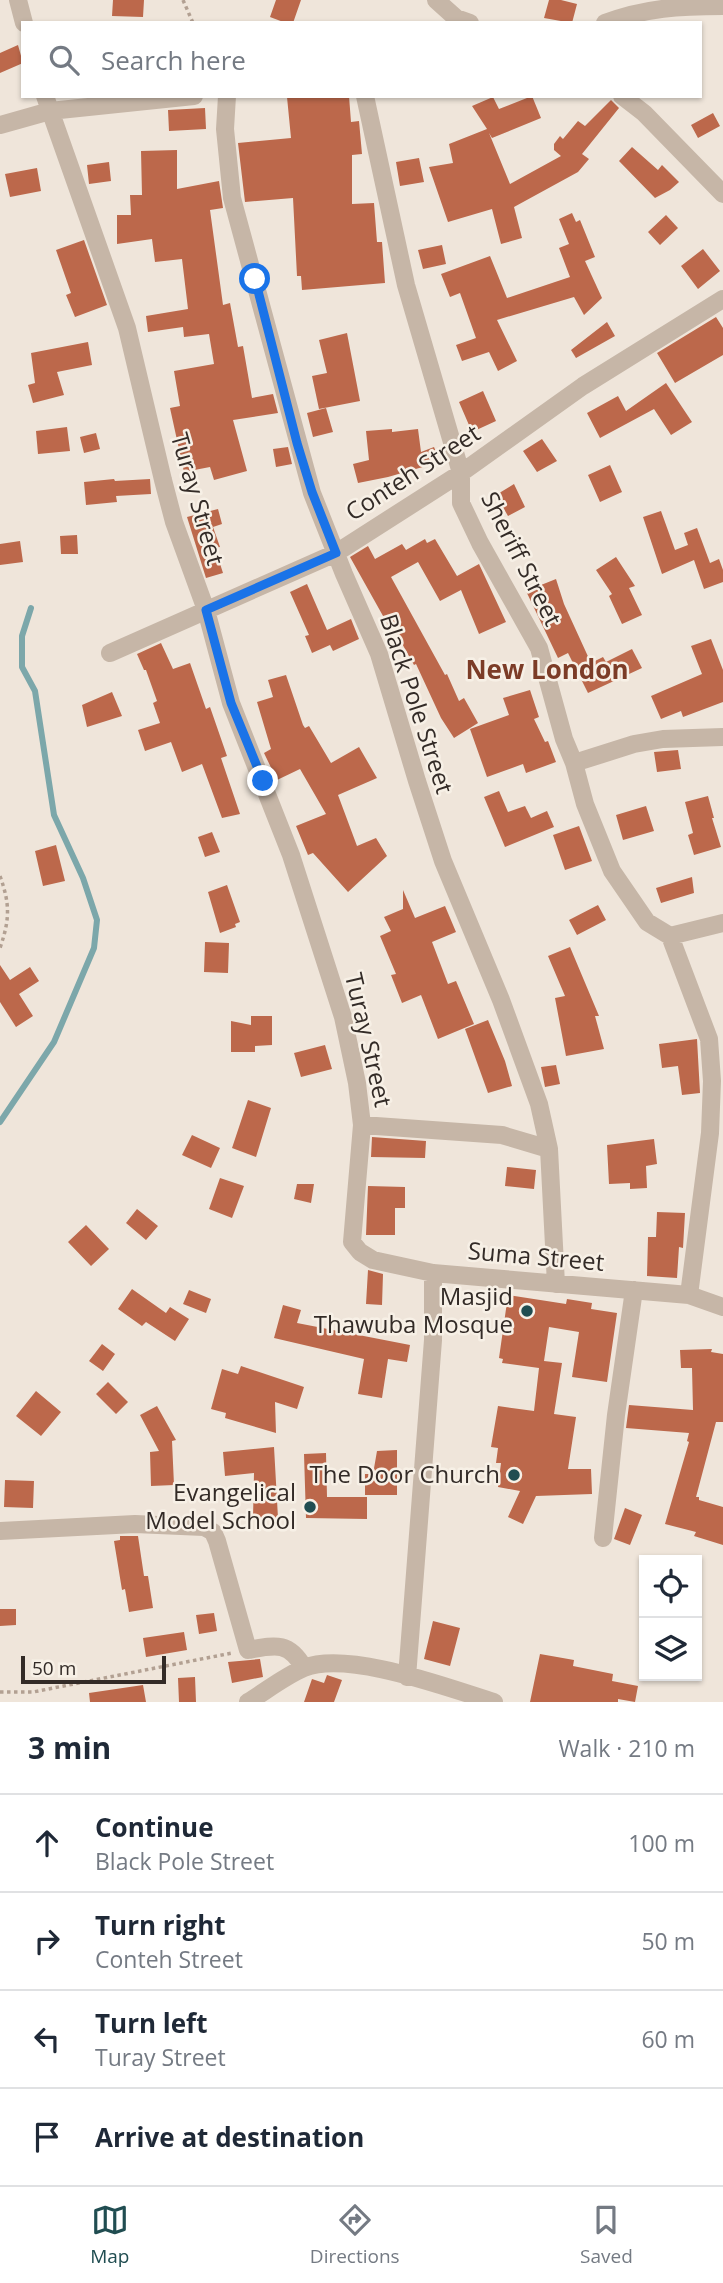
<!DOCTYPE html>
<meta charset="utf-8">
<style>
:root{--surface:#fff;--page:#f2f2f3;--text:#1f2937;--muted:#747a83;--line:#e0e1e3;--accent:#204d51}
body{margin:0;font-family:"Open Sans",sans-serif;background:var(--page);color:var(--text)}
.controls{position:absolute;right:21px;bottom:21px;display:grid;overflow:hidden;border-radius:0px;box-shadow:0 2px 5px #0004}
.controls button{width:63px;height:63px;display:grid;place-items:center;padding:0;border:0;border-bottom:2px solid var(--line);background:var(--surface);color:var(--text);font:35px sans-serif}
.scale{position:absolute;left:21px;bottom:18px;width:145px;box-sizing:border-box;padding-left:7px;border:4px solid #332b27;border-top:0;font-size:19px;line-height:24px;white-space:nowrap;color:#332b27;-webkit-text-stroke:5px #f7f0e6;paint-order:stroke}
.stop{position:absolute;width:21px;height:21px;margin:-16px;border:5px solid #1a73e8;border-radius:50%;background:#fff}
.stop.end{background:#1a73e8;border-color:#fff;box-shadow:0 2px 7px #0008}
.list{margin:0;padding:0;list-style:none}
h2{display:flex;justify-content:space-between;align-items:center;height:91px;margin:0;padding:0 28px;font-size:30px}
h2 small{font-size:23px;font-weight:400;color:var(--muted)}
.list li{display:grid;grid-template-columns:46px 1fr auto;gap:21px;align-items:center;box-sizing:border-box;height:98px;padding:0 28px;border-top:2px solid var(--line)}
.list b{display:block;font-size:26px;white-space:nowrap}
.list p{margin:0;font-size:23px;white-space:nowrap;color:var(--muted)}
.list em{font-size:23px;font-style:normal;color:var(--muted)}
.icon{flex:none;width:38px;height:38px;fill:none;stroke:currentColor;stroke-width:2;stroke-linecap:round;stroke-linejoin:round}
.map{position:relative;flex:none;width:723px;height:1702px;overflow:hidden}
.search{position:absolute;background:var(--surface);box-shadow:0 2px 5px #0004;left:21px;right:21px;top:21px;height:77px;display:flex;align-items:center;gap:18px;box-sizing:border-box;padding:0 24px;border-radius:0px;color:var(--muted);font-size:26px}
.sheet{height:483px;background:var(--surface)}
nav{display:flex;justify-content:space-around;align-items:center;box-sizing:border-box;height:98px;border-top:2px solid var(--line);background:var(--surface);font-size:19px;color:var(--muted)}
nav a{display:grid;justify-items:center;gap:4px}
nav .on{color:var(--accent)}
.map>svg:first-child{display:block}
.lines{fill:none;stroke-linecap:round;stroke-linejoin:round}
.stream{stroke:#7ca7aa;stroke-width:6}
.building{fill:#bc684b}
.path{stroke:#b2a092;stroke-width:3.5;stroke-dasharray:3.5 3.5;stroke-linecap:butt}
.street{stroke:#c6b6a7;stroke-width:18}
.route{stroke:#1a73e8;stroke-width:9}
.poi-dot{fill:#204d51;stroke:#f7f0e6;stroke-width:2.5}
.labels{text-anchor:middle;stroke-width:5;stroke-linejoin:round;paint-order:stroke}
.street-label{font-size:24px;fill:#332b27;stroke:#f7f0e6}
.poi-label{font-size:24px;fill:#332b27;stroke:#f7f0e6;text-anchor:end}
.neighbourhood-label{font-size:26px;font-weight:bold;fill:#7c3c27;stroke:#f7f0e6}
</style>
<div class="map">
<svg width="723" height="1702" viewBox="0 0 723 1702">
<rect width="100%" height="100%" fill="#efe5da"/>
<g class="lines">
<path class="stream" d="M0 1122 54 1042 94 948 97 920 83 878 54 815 35 691 22 667V636L31 608"/>
</g>
<path class="building" d="M113 0H144L143 17 112 16Z
M276 0H301L293 23H286L270 17Z
M549 0H561L577 4 572 23 544 18Z
M18 45 23 63 0 73V53Z
M349 96 351 122 359 121 362 154 352 155V204L374 203 377 242H382L385 283 302 290 301 276H297L293 198 245 202 238 143 291 138 287 97Z
M532 96 541 118 492 138 489 133 510 184 561 156 554 150V144L560 136 563 139 578 121 585 126 611 100 619 108 582 154 589 159 578 172 514 207 522 238 501 244 492 209 448 222 429 167 453 163 449 144 487 129 472 106 493 97 499 109Z
M205 108 206 129 169 131 168 110Z
M713 113 720 126 698 138 691 125Z
M632 147 658 170 662 165 679 182 670 190 655 198 619 161Z
M177 150V189L219 181 223 208 210 210 223 305 230 303 238 347 243 346 252 398 273 394 278 413 233 420 247 471 214 480 210 467 184 472 170 408 180 406 174 371 214 364 209 334 184 337 183 327 148 332 146 316 188 309 182 259 155 262 152 239 117 244V215H131L130 195H142L141 151Z
M419 158 424 182 400 186 396 162Z
M109 162 111 181 89 184 87 165Z
M37 168 41 191 10 197 5 174Z
M572 213 576 222 580 220 595 257 585 261 602 298 584 315 574 297 497 320 517 361 498 371 489 352 462 361 456 345 476 338 460 293 450 297 441 274 490 256 507 298 570 277 559 248 569 244 559 219Z
M666 215 678 228 660 245 648 232Z
M84 240 107 305 75 317 66 295 71 293 56 250Z
M442 245 446 264 423 269 418 250Z
M703 249 720 271 698 289 681 266Z
M716 317 723 328V355L675 383 657 353Z
M607 322 615 336 576 358 571 350Z
M347 333 360 401 319 409 312 376 327 373 319 340Z
M88 342 92 365 57 372 64 395 33 403 28 385 35 383 31 353Z
M666 383 692 422 671 435 654 409 600 438 587 413 618 396 626 411Z
M483 391 496 421 472 432 459 402Z
M326 408 333 432 313 437 307 413Z
M67 427 70 451 38 454 36 431Z
M392 429V432L418 429 421 452 434 447 440 462 388 477 358 483 353 464 369 460 366 431Z
M96 433 100 449 84 453 80 437Z
M542 439 557 461 537 472 523 451Z
M288 447 292 464 276 467 273 449Z
M610 465 622 492 600 502 588 475Z
M114 479 115 481 150 479 151 494 116 496 117 502 86 505 84 482Z
M514 484 525 507 508 516 496 495Z
M218 509 222 524 213 527 220 547 215 548 223 573 206 578 187 517Z
M661 511 675 550 688 545 684 533 697 528 710 563 719 559 723 570V582L704 589 694 560 662 574 643 517Z
M77 535 78 554H61L60 536Z
M425 539 427 543 435 539 457 576 479 564 506 622 479 634 461 590 440 601 418 562 391 577 445 675 447 674 459 701 464 698 478 723 454 738 441 718 416 664 414 665 395 631 392 632 350 557 368 546 375 559 402 544 406 550Z
M20 541 23 562 0 565V544Z
M616 557 635 586 629 588 642 615 622 624 609 596 612 594 596 570Z
M556 579 564 604 591 663 603 657 606 662 632 649 642 668 588 693 568 653 558 658 526 591Z
M307 584 327 630 351 619 359 639 333 651 330 645 312 653 305 636 309 635 290 592Z
M711 639 723 670V702L683 717 681 711 661 719 651 696 702 674 691 646Z
M161 643 173 669 190 663 206 709 210 707 227 756 221 758 240 814 222 818 202 764 182 772 171 742 145 751 138 730 160 723 153 703 157 701 146 670H144L137 654Z
M286 675 303 725 305 728 309 726 331 763 359 747 377 778 338 795 357 846 376 838 387 856 348 892 313 853 308 855 296 826 326 814 300 769 277 780 264 753 271 749 257 702 273 697 268 680Z
M530 690 539 717 534 719 545 742 548 741 556 762 526 773 523 764 487 777 470 729 509 715 503 698Z
M112 692 122 716 87 727 82 705Z
M678 750 681 769 657 772 654 752Z
M499 791 508 812 525 806 531 818 547 811 554 827 505 847 484 797Z
M708 796 714 818H712L721 847 694 855 688 835 693 833 685 802Z
M646 806 654 831 623 840 616 815Z
M579 826 592 861 565 870 553 835Z
M212 832 220 852 205 857 198 837Z
M56 845 65 881 43 886 35 851Z
M692 877 694 893 661 903 656 888Z
M227 885 240 922 235 924 236 927 220 933 208 892Z
M403 890 415 918 445 906 456 932 432 942 448 984 456 981 474 1024 438 1039 421 995 402 1003 391 975 396 974 380 936 391 931 384 917 403 909Z
M598 905 606 920 577 935 569 920Z
M205 942 229 943 228 973 204 972Z
M570 947 599 1016H595L604 1049 566 1056 555 998 565 996 548 956Z
M0 965 10 980 30 967 39 981 19 994 33 1016 16 1027 0 1002Z
M251 1016H272V1045L255 1046V1052H231V1021L251 1025Z
M488 1020 505 1061 512 1086 488 1093 465 1029Z
M697 1039 700 1093 682 1095 678 1066 662 1068 659 1044Z
M325 1045 332 1069 301 1077 294 1053Z
M556 1065 560 1084 545 1087 541 1067Z
M248 1100 271 1108 256 1157 232 1148Z
M192 1135 220 1148 211 1168 182 1155Z
M372 1137 426 1141 425 1158 371 1157Z
M654 1139 657 1164 646 1166 647 1188 630 1189V1183L609 1184 607 1145Z
M507 1167 536 1170 534 1189 505 1186Z
M220 1178 244 1186 232 1218 209 1209Z
M297 1184H314L311 1203 294 1199Z
M368 1186 405 1187V1208H395V1235H366Z
M137 1209 158 1226 146 1240 126 1223Z
M657 1212 685 1213 683 1248 679 1247 677 1278 647 1276 648 1237H656Z
M86 1225 109 1249 91 1266 68 1242Z
M368 1270 383 1274 382 1305 366 1304Z
M132 1289 166 1313 170 1307 189 1319 175 1341 146 1322 142 1326 118 1309Z
M189 1290 211 1299 206 1313 183 1304Z
M508 1295 566 1304 567 1299 592 1303 591 1309 617 1313 607 1382 572 1377 579 1332 549 1327 544 1361 562 1363 554 1414 576 1417 568 1469H591L592 1494 536 1496 523 1524 508 1517 520 1491 498 1487 501 1463H496L498 1448 491 1447 498 1406 534 1411 539 1368 502 1363 503 1359 499 1358Z
M283 1305 301 1310 297 1323 410 1345 407 1362 388 1359 382 1398 358 1394 364 1359 274 1338Z
M102 1344 115 1354 103 1371 89 1361Z
M712 1349 711 1352 723 1354V1422H716L696 1497H699V1500L723 1507V1545L694 1536 696 1532 665 1524 689 1442 687 1441 689 1433 626 1428 629 1405 693 1410 692 1368H681L680 1350Z
M241 1366 304 1387 297 1409 275 1402 276 1433 225 1418 226 1413 211 1409 222 1369 238 1374Z
M108 1382 128 1402 116 1414 96 1394Z
M36 1391 61 1412 41 1436 16 1416Z
M157 1406 176 1440 172 1441 174 1485 151 1486 150 1452 159 1451 140 1415Z
M274 1447 278 1518H253L254 1473 225 1476 223 1452Z
M397 1450V1495H365V1474H373L377 1451Z
M326 1453 327 1497H367V1519L306 1518 304 1454Z
M5 1480 34 1481 33 1508 4 1507Z
M625 1508 642 1515 630 1545 614 1539Z
M120 1536H138L144 1576H148L153 1608 129 1612 125 1589 122 1590 114 1541 120 1540Z
M0 1609H16V1625L0 1626Z
M214 1613 217 1631 199 1634 196 1615Z
M433 1621 460 1628 450 1666 424 1659Z
M184 1632 187 1650 146 1657 143 1638Z
M540 1654 574 1660 573 1666 613 1674 612 1681 638 1686 635 1702 618 1699V1702H530Z
M260 1659 263 1677 232 1683 228 1662Z
M327 1675 342 1680 334 1702H304L312 1679 324 1683Z
M195 1677 196 1702H179L178 1678Z
M143 1685 146 1702H90L89 1693Z"/>
<g class="lines">
<path class="path" d="M183 0 193 23
M0 876C10 904 10 919 0 948
M0 1692H33L232 1653"/>
<path class="street" d="M18 0 24 23
M436 0 456 18 470 23
M605 23C645 8 680 6 723 6
M45 96 127 328 163 480 174 522 206 610 231 703 291 855 343 1017 357 1083 362 1125 352 1242 360 1252 373 1260 433 1273 689 1295 723 1307
M227 96 225 129 232 198 312 493 344 574 379 654 417 781 443 861 501 1000 539 1104 549 1149 556 1284
M365 96 406 285 461 473V503L480 543 539 648 564 739 574 763 585 804 612 871 647 922 670 936
M622 96 644 113 723 194
M0 125 50 111 194 96
M110 653 336 553 461 473 583 386 723 299
M574 763 634 744 663 739 723 737
M670 936 709 1039 712 1081 710 1133 689 1295
M670 936 723 923
M362 1125 502 1135 549 1149
M0 1531 135 1524 204 1527 213 1532 217 1541 248 1650C275 1645 289 1641 304 1668
M603 1538 616 1415 634 1290
M407 1677 433 1340V1273
M248 1702C266 1691 285 1676 304 1668 348 1650 448 1688 494 1702"/>
</g>
<g class="lines">
<path class="route" d="M255 279 297 443 312 492 336 553 206 610 231 703 263 781"/>
</g>
<g class="poi-dot">
<circle cx="527" cy="1311" r="7"/>
<circle cx="514" cy="1475" r="7"/>
<circle cx="310" cy="1507" r="7"/>
</g>
<g class="labels">
<g class="street-label">
<text transform="translate(413 473) rotate(-33)" y="8">Conteh Street</text>
<text transform="translate(197 499) rotate(74)" y="8">Turay Street</text>
<text transform="translate(521 559) rotate(63)" y="8">Sheriff Street</text>
<text transform="translate(416 704) rotate(72)" y="8">Black Pole Street</text>
<text transform="translate(368 1040) rotate(77)" y="8">Turay Street</text>
<text transform="translate(536 1257) rotate(5)" y="8">Suma Street</text>
</g>
<g class="poi-label">
<text x="513" y="1305">Masjid<tspan x="513" dy="28">Thawuba Mosque</tspan></text>
<text x="500" y="1483">The Door Church</text>
<text x="296" y="1501">Evangelical<tspan x="296" dy="28">Model School</tspan></text>
</g>
<g class="neighbourhood-label">
<text x="547" y="679">New London</text>
</g>
</g>
</svg>
<div class="controls">
<button><svg class="icon" aria-label="locate" viewBox="0 0 24 24"><circle cx="12" cy="12" r="6"/><path d="M12 2v4M12 18v4M2 12h4M18 12h4"/></svg></button>
<button><svg class="icon" aria-label="layers" viewBox="0 0 24 24"><path d="M12 4l9 5-9 5-9-5zM3 14l9 5 9-5"/></svg></button>
</div>
<div class="scale">50 m</div>
<div class="stop" style="left:255px;top:279px"></div>
<div class="stop end" style="left:263px;top:781px"></div>
<div class="search"><svg class="icon" aria-label="search" viewBox="0 0 24 24"><circle cx="10" cy="10" r="6"/><path d="M15 15l6 6"/></svg>Search here</div>
</div>
<section class="sheet">
<h2>3 min<small>Walk · 210 m</small></h2>
<ul class="list">
<li><svg class="icon" aria-label="ahead" viewBox="0 0 24 24"><path d="M12 20V5M6 11l6-6 6 6"/></svg><div><b>Continue</b><p>Black Pole Street</p></div><em>100 m</em></li>
<li><svg class="icon" aria-label="right" viewBox="0 0 24 24"><path d="M7 20v-9h11M14 6l5 5-5 5"/></svg><div><b>Turn right</b><p>Conteh Street</p></div><em>50 m</em></li>
<li><svg class="icon" aria-label="left" viewBox="0 0 24 24"><path d="M17 20v-9H6M10 6l-5 5 5 5"/></svg><div><b>Turn left</b><p>Turay Street</p></div><em>60 m</em></li>
<li><svg class="icon" aria-label="arrive" viewBox="0 0 24 24"><path d="M6 21V4h12l-3 4 3 4H6"/></svg><div><b>Arrive at destination</b></div></li>
</ul>
</section>
<nav>
<a class="on"><svg class="icon" aria-label="map" viewBox="0 0 24 24"><path d="M3 6l6-2 6 2 6-2v14l-6 2-6-2-6 2zM9 4v14M15 6v14"/></svg>Map</a>
<a><svg class="icon" aria-label="directions" viewBox="0 0 24 24"><path d="M12 3l9 9-9 9-9-9zM9 14v-3h6M13 9l2 2-2 2"/></svg>Directions</a>
<a><svg class="icon" aria-label="saved" viewBox="0 0 24 24"><path d="M7 4h10v16l-5-4-5 4z"/></svg>Saved</a>
</nav>
